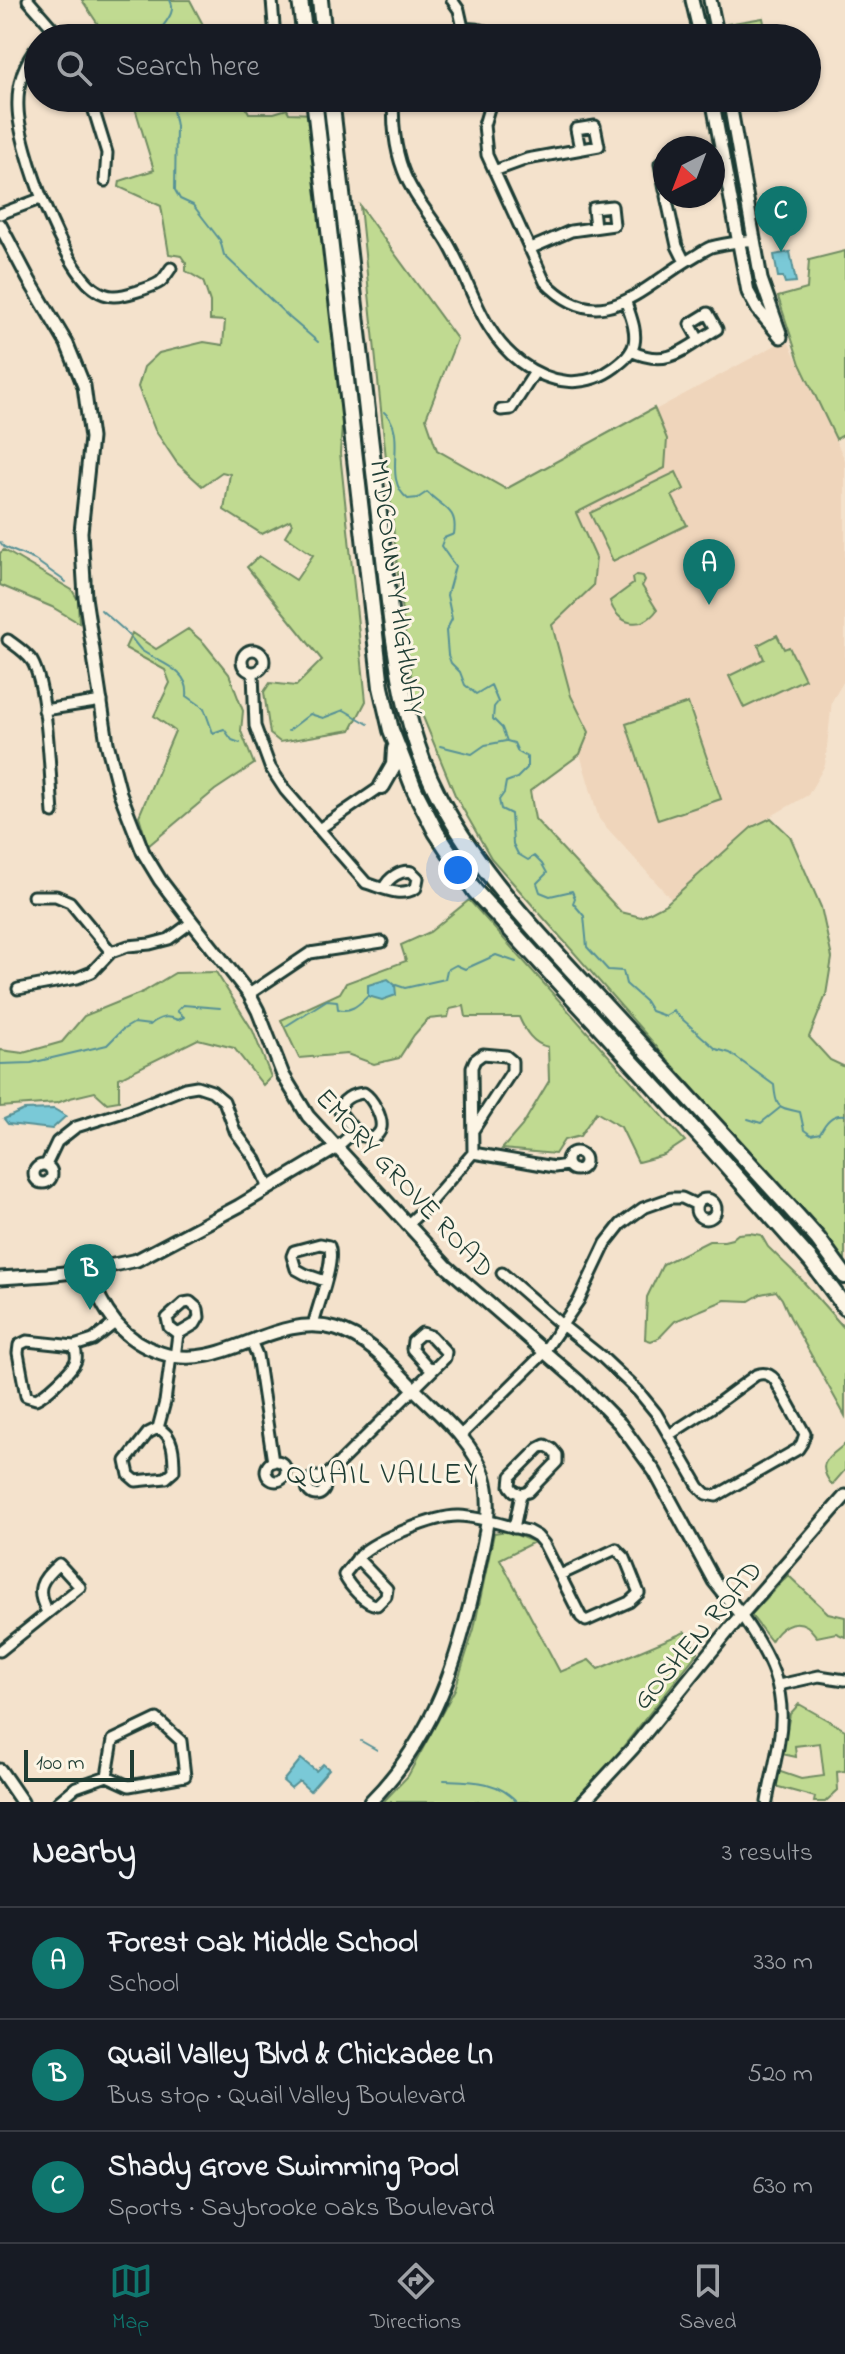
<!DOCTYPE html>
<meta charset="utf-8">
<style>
:root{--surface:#171b24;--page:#242831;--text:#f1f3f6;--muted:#9ea1a6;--line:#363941;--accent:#0f766e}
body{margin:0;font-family:"Indie Flower",sans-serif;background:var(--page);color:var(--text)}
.compass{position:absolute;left:653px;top:136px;width:72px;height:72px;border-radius:50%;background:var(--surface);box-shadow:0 2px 6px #0004;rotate:222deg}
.scale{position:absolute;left:24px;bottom:20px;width:110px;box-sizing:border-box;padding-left:8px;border:4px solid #1f3d34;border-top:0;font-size:22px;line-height:28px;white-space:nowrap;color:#1f3d34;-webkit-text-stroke:6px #fcf5e5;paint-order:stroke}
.you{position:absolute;left:458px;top:870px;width:28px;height:28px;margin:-20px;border:6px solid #fff;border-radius:50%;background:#1a73e8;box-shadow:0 0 0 12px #1a73e833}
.badge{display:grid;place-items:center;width:52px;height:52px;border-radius:50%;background:var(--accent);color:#fff;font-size:26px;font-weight:700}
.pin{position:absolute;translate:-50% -66px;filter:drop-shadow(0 2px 4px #0008)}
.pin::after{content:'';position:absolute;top:42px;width:28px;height:24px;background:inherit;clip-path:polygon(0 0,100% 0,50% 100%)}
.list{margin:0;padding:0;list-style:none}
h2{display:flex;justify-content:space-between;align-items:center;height:104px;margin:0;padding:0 32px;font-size:34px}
h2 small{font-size:26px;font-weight:400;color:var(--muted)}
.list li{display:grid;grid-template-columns:52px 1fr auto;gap:24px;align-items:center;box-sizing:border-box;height:112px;padding:0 32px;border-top:2px solid var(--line)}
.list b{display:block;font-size:30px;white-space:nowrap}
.list p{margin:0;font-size:26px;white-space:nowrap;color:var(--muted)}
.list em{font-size:26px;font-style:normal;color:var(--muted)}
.icon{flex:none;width:44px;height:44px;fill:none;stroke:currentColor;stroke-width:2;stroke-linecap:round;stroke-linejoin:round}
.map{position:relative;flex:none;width:845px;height:1802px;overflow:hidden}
.search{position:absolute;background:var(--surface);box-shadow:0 2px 6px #0004;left:24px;right:24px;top:24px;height:88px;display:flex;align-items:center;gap:20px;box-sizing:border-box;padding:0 28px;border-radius:44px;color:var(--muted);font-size:30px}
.sheet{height:440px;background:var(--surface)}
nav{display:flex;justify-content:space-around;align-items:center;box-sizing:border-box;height:112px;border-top:2px solid var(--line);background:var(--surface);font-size:22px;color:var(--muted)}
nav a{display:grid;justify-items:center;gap:4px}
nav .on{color:var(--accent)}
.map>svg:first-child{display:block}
.built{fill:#efd5bb}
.green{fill:#c0da91;stroke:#708c62;stroke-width:2}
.water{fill:#7ac9d7;stroke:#569196;stroke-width:2}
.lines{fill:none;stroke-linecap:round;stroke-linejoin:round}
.stream{stroke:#569196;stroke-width:2}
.minor-casing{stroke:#1f3d34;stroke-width:15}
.tertiary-casing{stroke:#1f3d34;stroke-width:17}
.primary-casing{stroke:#1f3d34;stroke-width:20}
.minor{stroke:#fcf5e5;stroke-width:9}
.tertiary{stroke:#fcf5e5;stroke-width:11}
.primary{stroke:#fcf5e5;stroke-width:14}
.labels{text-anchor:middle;stroke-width:6;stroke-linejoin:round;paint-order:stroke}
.street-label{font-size:28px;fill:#1f3d34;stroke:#fcf5e5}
.neighbourhood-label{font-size:30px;letter-spacing:2px;fill:#1f3d34;stroke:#fcf5e5}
</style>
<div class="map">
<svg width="845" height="1802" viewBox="0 0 845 1802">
<rect width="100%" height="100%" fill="#f4e2cc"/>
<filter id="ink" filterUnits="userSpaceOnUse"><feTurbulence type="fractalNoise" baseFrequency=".0125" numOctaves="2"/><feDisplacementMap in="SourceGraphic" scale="16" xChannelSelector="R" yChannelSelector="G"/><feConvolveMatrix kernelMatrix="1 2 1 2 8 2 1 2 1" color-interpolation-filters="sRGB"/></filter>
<g filter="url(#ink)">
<path class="built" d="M787 339 845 460V679L832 701 825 765 808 795 752 827 672 900 599 819 580 754 589 731 571 696 552 625 593 586 596 558 576 513 667 439 655 410Z"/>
<path class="green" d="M82 0H190L210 38H107Z
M763 18 767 38H730L727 24Z
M132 98H241L249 113H274L287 109 289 113 316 114 345 385 340 453 366 701 351 730 280 742 270 734 264 692 270 683 296 686 322 660 247 567 259 556 296 580 313 555 285 536 292 524 290 520 262 534 224 510 230 474 222 472 202 486 177 463 155 430 138 387 144 367 159 353 204 342 223 345 225 321 210 320V302L203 281 186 271V263L181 256 169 254 161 206 119 187 120 181 154 170Z
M360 206 457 339 426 418 437 450 506 489 654 408 655 410 667 439 665 468 576 513 596 558 593 586 552 625 571 696 589 732 580 754 530 791 535 819 621 912 641 917 666 904 752 827 771 818 790 836 821 907 832 958 826 995 809 1037 830 1060 845 1067V1264L822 1235 491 858 455 795 414 695 402 613Z
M845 251V434L836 439 800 364 778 297 807 289 809 260Z
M676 472 684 489 672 496 687 525 613 561 590 513Z
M4 550 72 590 78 600 79 623 52 607 0 585V553Z
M636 575 643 576 645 580 642 586 657 610C642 631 617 625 610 601L633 584 632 578Z
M188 629 204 643 229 674 243 711 241 731 254 764 215 790 148 846 139 816 175 731 154 716 170 683 165 670 125 648 132 633 156 649Z
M777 635 784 649 789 647 805 679 744 708 729 676 764 659 758 645Z
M688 703 721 799 658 820 626 724Z
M469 900 685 1141 664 1155 638 1162 621 1127 596 1112 580 1136 564 1140 555 1154 502 1149 522 1126 549 1081 548 1047C533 1044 525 1031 519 1017H466L464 1006 450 1009 448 1017 428 1019 414 1035 399 1058 374 1064 347 1054 299 1058 281 1020 340 993 346 983 406 961 401 945 430 932Z
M216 972 253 1031 271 1077 263 1085 234 1048 198 1039 119 1078V1101L107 1103 95 1092 70 1098 57 1103 0 1107V1050L23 1053 62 1042 84 1016 143 992 175 973Z
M749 1233 761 1235 768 1247 800 1278 845 1329V1416L790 1317 782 1299 776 1291 761 1294 749 1301 725 1300 675 1321 659 1338 651 1341 645 1339 647 1297 663 1264 709 1241H724L732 1239 738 1234Z
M845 1444V1470L832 1485C815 1463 828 1458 845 1444Z
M507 1531 534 1542 500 1559 560 1672 589 1660 598 1669 685 1632 698 1652 611 1762 572 1802H383L408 1776 455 1689 474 1629 494 1533Z
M788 1575 828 1613 845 1617V1637L836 1633 817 1637C814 1634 811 1629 807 1626 792 1617 778 1629 771 1641L751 1615Z
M799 1704 845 1730V1771L837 1772 838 1790 825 1802H814L815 1797 775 1786 778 1771 801 1779 824 1776 820 1743 795 1746 796 1757 782 1754 790 1714Z"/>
<path class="water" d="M790 252 796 282 785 283 783 277H778L774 255Z
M388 979 395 985 396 995 382 1000 368 996V985Z
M54 1109 66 1116 52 1129 8 1124 4 1119 24 1110Z
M301 1759 316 1771 323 1764 329 1769 310 1791 299 1781 291 1788 283 1781Z"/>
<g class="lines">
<path class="stream" d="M163 38 159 32C165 22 177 12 170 0
M174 98 173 110 176 126 175 190 180 199 193 205 220 240 224 255 290 318 318 342
M384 412C410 435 380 478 408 499L418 498 427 492C443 508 458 509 454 534L444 538 441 546 455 566 447 595 452 619 446 631 448 655 451 663 460 672 465 685 476 694 491 685 498 702 494 707 493 719 502 728 507 741 514 743 518 752 527 757V768L517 778 506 782 504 793 499 800 501 809 511 814 513 844 518 854 528 860 534 856 542 864 547 873 537 883 540 892 550 896 572 891 575 898 573 903 584 916 587 947 608 970 623 971 626 984 645 1001 651 1011 665 1016 673 1011 716 1049 730 1053 774 1085C776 1109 778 1107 800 1112L804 1130 811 1135 820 1133C825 1123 832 1113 845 1115
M0 542 4 547 35 560 66 582
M101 610C110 618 120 626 129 635 133 640 137 646 141 650 158 663 190 669 187 696L204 708 213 733 224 729 232 740 240 743
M288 731 310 714 323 718 344 710 368 724
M440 746 472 754 485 745 506 741
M396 985 405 988 445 979 447 970 456 965 465 969 496 955 516 962
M286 1026 327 1000 337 1001 338 1009C351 1013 359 1004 368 996
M0 1064 31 1063 107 1045 122 1030 134 1023 150 1025C159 1017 167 1015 178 1020L184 1017 177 1011 183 1005 220 1008
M748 1119 761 1123 781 1107
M361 1741 377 1750
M444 1780C472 1781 497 1780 517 1802"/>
<g class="minor-casing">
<path id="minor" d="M28 0 61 38
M272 0 275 38
M452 0 459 10 463 28
M434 38C454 26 480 25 499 38
M38 46C23 64 17 86 18 108 19 148 63 269 96 290 100 293 108 296 113 296 122 297 153 287 160 282 164 279 168 272 171 268
M90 98 107 153 105 181
M394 98C392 121 395 149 403 170 412 195 434 220 448 243 472 284 480 332 520 362 550 384 584 390 615 367 623 361 632 354 634 344 637 330 630 315 626 302
M492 98 484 125 487 155 545 282C600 339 640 289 690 259 697 255 704 250 711 247 725 243 740 242 754 240
M665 163 660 164 665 190
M494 171 527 159 599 146 595 126 576 129 580 149
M666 196 677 246 685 262
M0 214 40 199
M529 249 571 231 614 225 612 206 593 208 595 227
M631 351C669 369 685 348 717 329L708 313 690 324 699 340
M501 410 511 409 535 372
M8 640C16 646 26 652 32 661 48 688 50 778 53 813
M242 661a11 11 0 1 1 22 0a11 11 0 1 1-22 0Z
M253 673 255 726 270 767 285 790 366 883C383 888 399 898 416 888L418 878 412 872C401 869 388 878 384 888
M44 710 102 701
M319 829 382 786
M33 896H56L70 902 111 952
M18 989 77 978 92 972 111 952 128 946 150 944 169 939 192 922
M249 994 310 953 382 942
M364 1093C372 1098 383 1117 381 1128 380 1133 377 1135 373 1138L358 1135 340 1112C340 1099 353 1094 364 1093Z
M336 1148 354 1132
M567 1161a9 9 0 1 1 18 0a9 9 0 1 1-18 0Z
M473 1153 554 1167 567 1165
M34 1174a9 9 0 1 1 18 0a9 9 0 1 1-18 0Z
M46 1165 57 1142 76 1127 130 1110 185 1088 197 1086 212 1091 224 1101 235 1131 256 1160 269 1188
M696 1209a10 10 0 1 1 20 0a10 10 0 1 1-20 0Z
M407 1225 425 1208 473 1153 472 1067 475 1060 483 1054 506 1056 512 1061V1071L474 1129
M502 1273 557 1321 602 1357 638 1391 656 1413 699 1487 706 1494 716 1496 798 1449 802 1443 805 1434 775 1380C770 1374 764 1372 756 1375L714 1406 669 1435
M313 1326C317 1307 336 1261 329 1246L320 1244 294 1251 292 1256 296 1269 305 1274 325 1281
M422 1333 431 1336 446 1352 445 1358 435 1368 428 1367 412 1349 413 1341Z
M251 1341 257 1355 273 1462
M74 1346 27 1341 19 1345 18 1353 26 1396 36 1399C45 1395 73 1370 76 1360 77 1355 76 1351 74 1346L93 1340 115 1323
M175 1357 178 1334 169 1327 167 1318 184 1303 190 1302 198 1309 199 1317 195 1324 178 1334
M158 1428C174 1435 174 1455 174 1471L166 1478 136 1481 129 1475 126 1461 148 1433 158 1428 165 1402 171 1356
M460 1436 541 1356 579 1300 606 1243 621 1224 643 1208 671 1198H682L697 1205
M266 1471a10 10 0 1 1 20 0a10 10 0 1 1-20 0Z
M307 1486a9 9 0 1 1 18 0a9 9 0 1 1-18 0Z
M323 1479 435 1368
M514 1528 521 1494 528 1492 557 1462V1455L552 1449 545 1445 539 1448 511 1476 510 1486 514 1491 521 1494
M357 1558 387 1589 386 1596 377 1605C365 1604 349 1586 344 1575L360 1555C376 1540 436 1515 459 1516 482 1517 506 1526 528 1531L537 1536 544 1544 581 1617 586 1621 629 1602 639 1593 625 1558 616 1549 560 1575
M741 1615C770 1656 788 1690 779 1741 776 1762 770 1782 767 1802
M0 1651 80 1587 59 1564C40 1580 35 1590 47 1612
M779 1685 819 1676 845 1680
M58 1802 76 1787 107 1776 129 1786 185 1776 181 1741 157 1719 113 1740 107 1776"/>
</g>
<g class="tertiary-casing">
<path id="tertiary" d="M692 0 701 38
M710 0 718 38
M712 98 748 292 758 310 781 337
M729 98 761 279 780 333
M0 225 29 280 67 344 84 386 91 438 81 532 85 597 107 743 120 793 143 852 160 880 192 922 249 994 258 1011 283 1075 308 1116 447 1267 579 1382 620 1424 655 1472 714 1581 741 1615
M90 1270C100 1309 121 1340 161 1353 223 1374 273 1311 336 1329 370 1339 392 1367 416 1391 441 1416 472 1441 484 1475 494 1507 484 1539 478 1570 459 1658 435 1737 370 1802
M0 1278 47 1275 90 1270 137 1260 239 1206 336 1148
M0 1770 22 1802
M583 1802 633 1748 741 1615 845 1496"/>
</g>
<g class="primary-casing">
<path id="primary" d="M300 0 305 38
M320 0 324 38
M314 98 381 687 391 730 415 791 436 832 475 891 711 1148 811 1261 845 1307
M331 98 391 619C400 684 409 740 440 799 482 878 546 942 606 1007 677 1084 748 1161 818 1239L845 1276
M382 786 394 765 395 749"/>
</g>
<use href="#minor" class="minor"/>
<use href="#tertiary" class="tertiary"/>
<use href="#primary" class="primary"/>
</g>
</g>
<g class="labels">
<g class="street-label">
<text transform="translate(398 587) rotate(82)" y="10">MIDCOUNTY HIGHWAY</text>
<text transform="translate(406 1182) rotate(47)" y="10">EMORY GROVE ROAD</text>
<text transform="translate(696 1634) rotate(-50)" y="10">GOSHEN ROAD</text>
</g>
<g class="neighbourhood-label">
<text x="383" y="1483">QUAIL VALLEY</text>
</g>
</g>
</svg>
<svg class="compass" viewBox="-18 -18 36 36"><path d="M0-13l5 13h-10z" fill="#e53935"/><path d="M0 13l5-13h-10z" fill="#9ea1a6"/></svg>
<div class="scale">100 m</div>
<div class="you"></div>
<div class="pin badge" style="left:709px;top:605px">A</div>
<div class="pin badge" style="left:90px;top:1310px">B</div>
<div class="pin badge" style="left:781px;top:252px">C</div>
<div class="search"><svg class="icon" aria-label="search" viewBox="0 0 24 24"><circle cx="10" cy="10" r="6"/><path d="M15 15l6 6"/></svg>Search here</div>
</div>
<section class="sheet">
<h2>Nearby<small>3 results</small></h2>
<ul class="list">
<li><span class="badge">A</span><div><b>Forest Oak Middle School</b><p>School</p></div><em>330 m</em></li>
<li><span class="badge">B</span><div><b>Quail Valley Blvd &amp; Chickadee Ln</b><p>Bus stop · Quail Valley Boulevard</p></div><em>520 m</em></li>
<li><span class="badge">C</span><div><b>Shady Grove Swimming Pool</b><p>Sports · Saybrooke Oaks Boulevard</p></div><em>630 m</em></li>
</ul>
</section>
<nav>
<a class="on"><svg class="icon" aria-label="map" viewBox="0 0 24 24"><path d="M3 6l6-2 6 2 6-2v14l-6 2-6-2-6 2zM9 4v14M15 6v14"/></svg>Map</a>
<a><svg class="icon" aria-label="directions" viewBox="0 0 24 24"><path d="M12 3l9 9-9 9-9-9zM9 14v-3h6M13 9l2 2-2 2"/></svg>Directions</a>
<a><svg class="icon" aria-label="saved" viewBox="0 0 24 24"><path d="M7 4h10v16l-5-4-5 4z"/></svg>Saved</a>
</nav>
